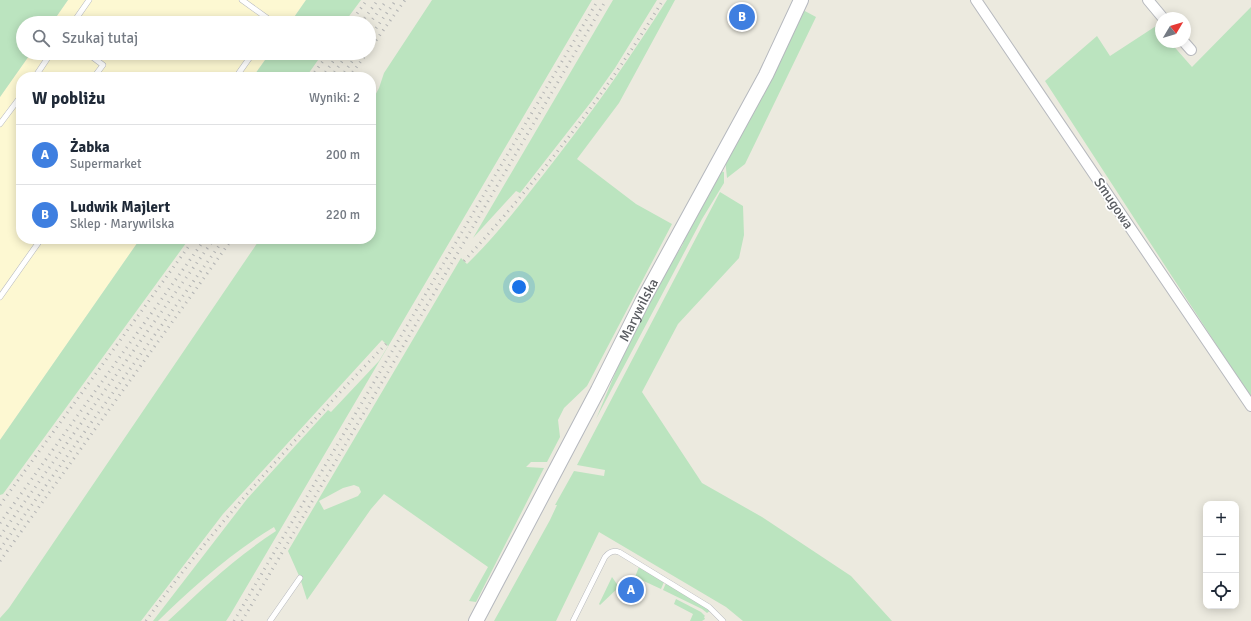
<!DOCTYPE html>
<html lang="pl">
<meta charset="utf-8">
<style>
:root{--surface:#fff;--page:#f2f2f3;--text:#1f2937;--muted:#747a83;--line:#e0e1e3;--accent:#b45309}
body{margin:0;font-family:Signika,sans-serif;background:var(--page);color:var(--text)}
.controls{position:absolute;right:12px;bottom:12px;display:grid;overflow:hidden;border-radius:8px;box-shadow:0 2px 10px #0003}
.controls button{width:36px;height:36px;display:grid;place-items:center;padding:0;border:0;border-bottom:1px solid var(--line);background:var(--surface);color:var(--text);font:20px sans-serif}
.compass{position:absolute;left:1155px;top:12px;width:36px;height:36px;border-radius:50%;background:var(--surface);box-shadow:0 2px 10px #0003;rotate:52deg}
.you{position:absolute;left:519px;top:287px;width:14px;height:14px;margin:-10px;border:3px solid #fff;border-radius:50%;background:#1a73e8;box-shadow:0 0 0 6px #1a73e833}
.badge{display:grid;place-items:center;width:26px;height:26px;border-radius:50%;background:var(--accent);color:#fff;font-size:13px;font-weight:700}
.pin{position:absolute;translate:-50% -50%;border:2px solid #fff;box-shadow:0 1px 4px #0006}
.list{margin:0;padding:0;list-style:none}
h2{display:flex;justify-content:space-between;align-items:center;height:52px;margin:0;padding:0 16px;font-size:17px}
h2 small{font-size:13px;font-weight:400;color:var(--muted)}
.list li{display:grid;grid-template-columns:26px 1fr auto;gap:12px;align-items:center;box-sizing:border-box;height:60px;padding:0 16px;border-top:1px solid var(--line)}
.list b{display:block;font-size:15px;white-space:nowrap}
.list p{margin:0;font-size:13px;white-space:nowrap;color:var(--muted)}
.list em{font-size:13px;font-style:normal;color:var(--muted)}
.icon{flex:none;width:22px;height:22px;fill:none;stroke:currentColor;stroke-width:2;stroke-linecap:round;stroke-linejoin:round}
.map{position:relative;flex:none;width:1251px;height:621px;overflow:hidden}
.search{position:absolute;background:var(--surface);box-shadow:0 2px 10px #0003;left:16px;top:16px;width:360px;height:44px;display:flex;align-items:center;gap:10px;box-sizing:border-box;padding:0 14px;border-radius:22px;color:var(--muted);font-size:15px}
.panel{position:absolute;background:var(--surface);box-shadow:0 2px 10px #0003;left:16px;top:72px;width:360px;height:172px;border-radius:16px}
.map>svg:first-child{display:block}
.commercial{fill:#fdf8d2}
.green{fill:#bbe4bf;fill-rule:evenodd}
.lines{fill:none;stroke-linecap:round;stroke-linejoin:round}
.lane-casing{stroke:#b7b9be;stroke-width:6}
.street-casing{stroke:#b7b9be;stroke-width:12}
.secondary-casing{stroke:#b5b8be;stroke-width:16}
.lane{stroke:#fff;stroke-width:5}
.street{stroke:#fff;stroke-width:10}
.secondary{stroke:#fff;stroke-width:14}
.rail{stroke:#b3b4b4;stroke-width:3;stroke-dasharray:1 5;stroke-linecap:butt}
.labels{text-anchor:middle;stroke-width:3.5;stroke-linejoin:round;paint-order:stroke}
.street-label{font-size:14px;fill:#585b60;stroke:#fff}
</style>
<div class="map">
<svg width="1251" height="621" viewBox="0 0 1251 621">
<rect width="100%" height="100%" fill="#eceadf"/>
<path class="commercial" d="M68 0H306L290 23H52Z
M31 53H270L253 77H21V239H140L0 440V97Z"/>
<path class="green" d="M0 0H68L52 23H23V53H31L0 97Z
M306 0H361L344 23H290Z
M432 0H592L230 615 226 621H168C203 588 235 558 276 531L274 527C231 553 194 586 158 621H153L247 499 328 410 331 412 379 361 388 346 382 340 223 514 141 621H0V618L9 608 260 239H371V103L379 88 384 73Z
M613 0H657L615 68 591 102 520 193 516 191 473 238Z
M667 0H675L619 103 577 159 636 204 672 224 587 386 564 408 558 420 560 437 547 462H531L526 467 544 468 476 602 469 601 488 567 384 494 371 509 307 600 300 578 288 551 461 258 467 264C501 231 529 193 557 157 597 106 632 54 667 0ZM354 485 359 487 361 492 358 496 324 510 319 501 343 488Z
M1251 7V398L1045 81 1097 36 1110 56 1156 26 1161 32V42H1170L1192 67Z
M803 10 816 17 745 164 727 178 725 159Z
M270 53H323L306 77H253Z
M719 171 724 172V183L702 219 596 419 630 338 672 261 682 246 692 221Z
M720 192 743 206 744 235 739 258 678 324 642 392 702 483 762 517 851 576 892 621H743L726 607 599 532 556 621H494L550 520 557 505H555L574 471 604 476 605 470 577 465Z
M140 239H189L3 494 0 495V440Z
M639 567 664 582 661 589 635 577Z
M612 577 619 587 600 605 599 604Z
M666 583 711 610 707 613 702 609 663 590Z
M676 599 701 612 705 616 704 617 705 619 702 621H690L693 614 674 604Z"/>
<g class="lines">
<g class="lane-casing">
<path id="lane" d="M242 0 274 23
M73 23 89 0
M87 53 103 65 94 77
M35 77 51 53
M236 77 253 53
M0 124 21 96
M0 297 41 239
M270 621 300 578
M573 621 605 557C609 552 613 550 619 552L709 607 723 621"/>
</g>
<g class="street-casing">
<path id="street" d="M976 0 1251 406
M1148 0 1163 18
M1184 42 1191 50"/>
</g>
<g class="secondary-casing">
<g id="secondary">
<path id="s1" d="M476 621 598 390 643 300 766 75 801 0"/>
</g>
</g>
<use href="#lane" class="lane"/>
<use href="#street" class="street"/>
<use href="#secondary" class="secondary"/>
<path class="rail" d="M350 23 367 0
M361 23 378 0
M369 24 387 0
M369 38 396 0
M369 50 405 0
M311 77 329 53
M322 77 339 53
M331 77 348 53
M341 77 358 53
M349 77 367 53
M464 261C538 180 606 94 663 0
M0 505 194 239
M0 523 205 239
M0 536 214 239
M0 549 224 239
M0 561 232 239
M146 621C217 521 301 433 386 344
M234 621 598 0
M242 621 606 0"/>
</g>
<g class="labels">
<g class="street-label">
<text transform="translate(1114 203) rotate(56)" y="5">Smugowa</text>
<text dy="5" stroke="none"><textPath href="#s1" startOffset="351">Marywilska</textPath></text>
</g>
</g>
</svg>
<div class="controls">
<button>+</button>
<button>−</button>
<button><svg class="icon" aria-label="locate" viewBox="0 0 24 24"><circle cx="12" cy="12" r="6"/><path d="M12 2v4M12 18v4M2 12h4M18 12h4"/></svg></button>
</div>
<svg class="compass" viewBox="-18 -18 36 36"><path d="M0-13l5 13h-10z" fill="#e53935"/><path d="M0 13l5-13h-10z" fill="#747a83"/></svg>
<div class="you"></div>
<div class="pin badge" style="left:631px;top:590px;background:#3f7fe0">A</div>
<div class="pin badge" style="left:742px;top:17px;background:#3f7fe0">B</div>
<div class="search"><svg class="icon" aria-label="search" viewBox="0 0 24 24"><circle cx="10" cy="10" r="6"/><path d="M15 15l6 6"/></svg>Szukaj tutaj</div>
<section class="panel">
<h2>W pobliżu<small>Wyniki: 2</small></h2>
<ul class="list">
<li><span class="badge" style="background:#3f7fe0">A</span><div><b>Żabka</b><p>Supermarket</p></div><em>200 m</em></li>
<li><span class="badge" style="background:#3f7fe0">B</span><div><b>Ludwik Majlert</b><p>Sklep · Marywilska</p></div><em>220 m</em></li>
</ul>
</section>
</div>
